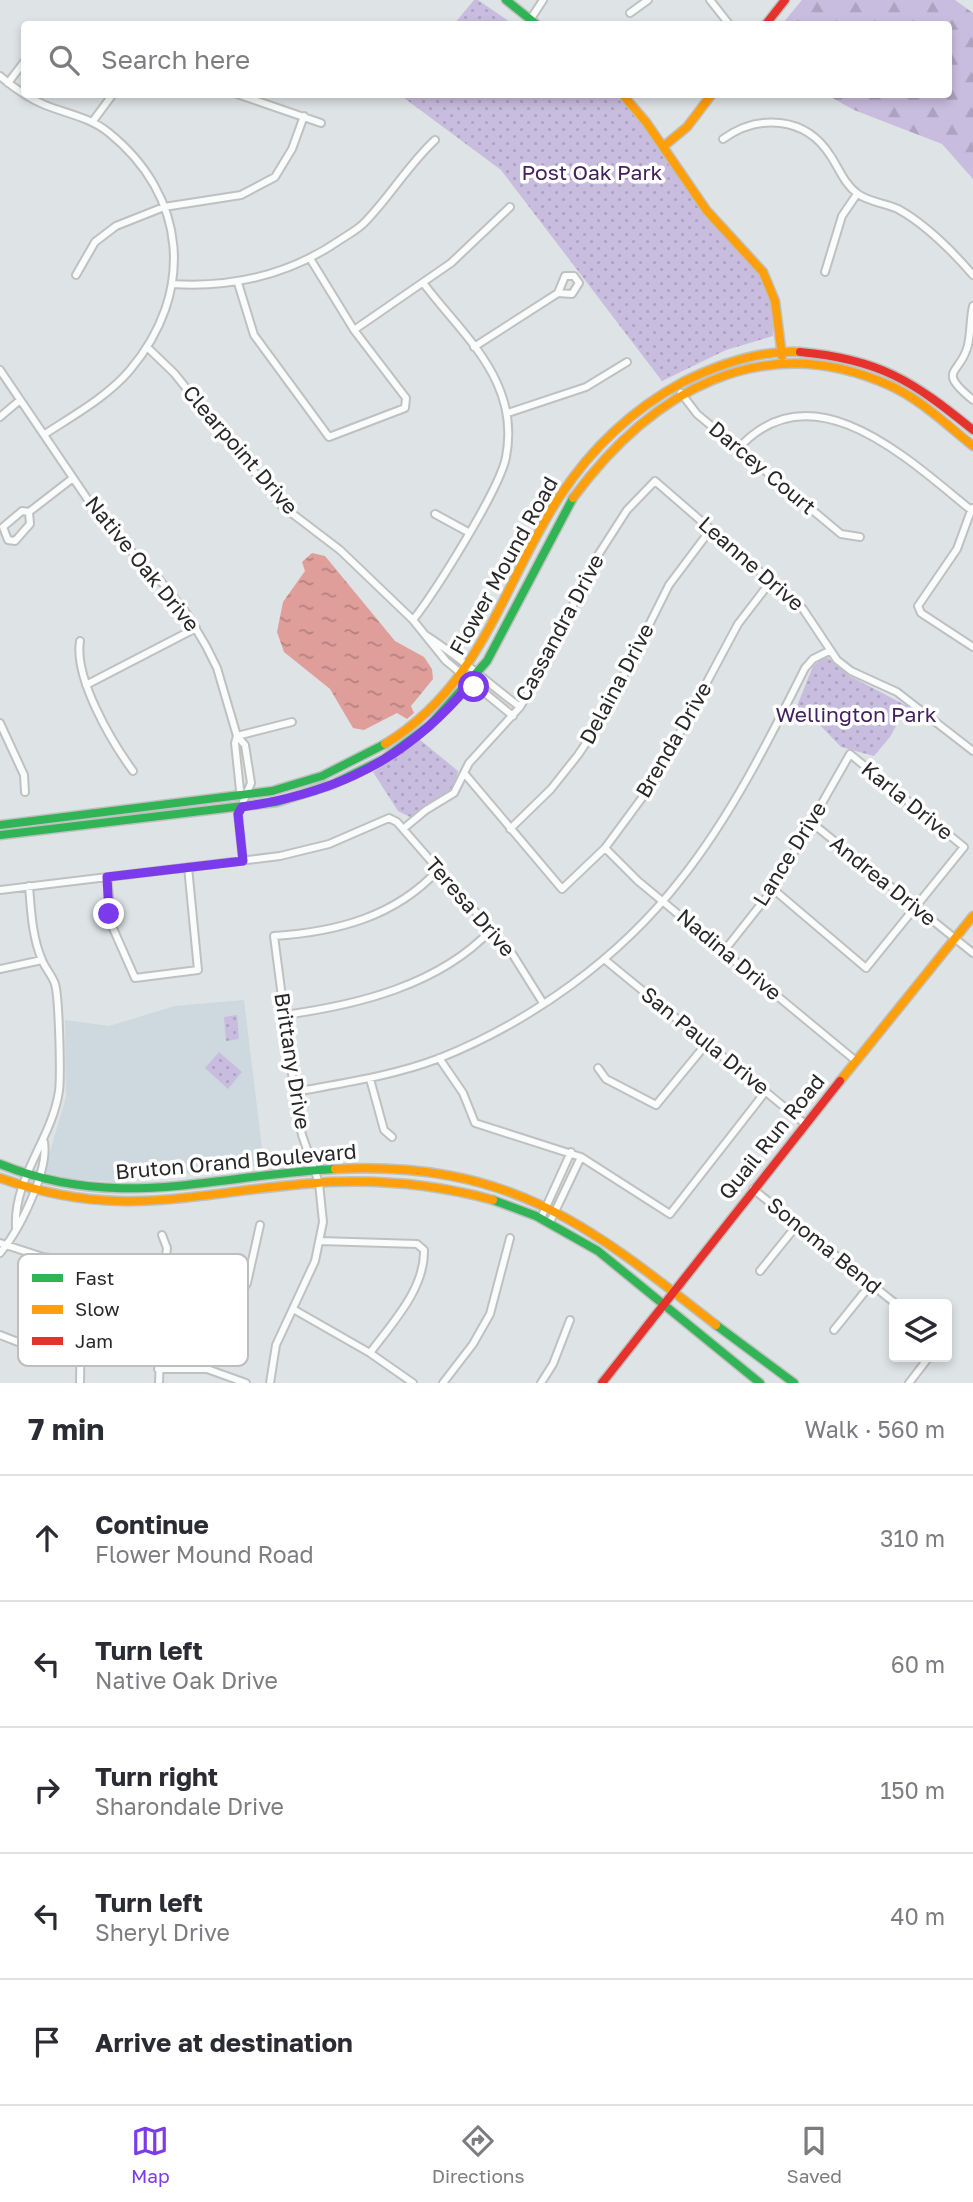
<!DOCTYPE html>
<meta charset="utf-8">
<style>
:root{--surface:#fff;--page:#f7f7f7;--text:#2b2b33;--muted:#7c7c81;--line:#e1e1e2;--accent:#7c3aed}
body{margin:0;font-family:"Golos Text",sans-serif;background:var(--page);color:var(--text)}
.controls{position:absolute;right:21px;bottom:21px;display:grid;overflow:hidden;border-radius:7px;box-shadow:0 4px 10px #0003}
.controls button{width:63px;height:63px;display:grid;place-items:center;padding:0;border:0;border-bottom:2px solid var(--line);background:var(--surface);color:var(--text);font:35px sans-serif}
.stop{position:absolute;width:21px;height:21px;margin:-16px;border:5px solid #7c3aed;border-radius:50%;background:#fff}
.stop.end{background:#7c3aed;border-color:#fff;box-shadow:0 2px 7px #0008}
.list{margin:0;padding:0;list-style:none}
h2{display:flex;justify-content:space-between;align-items:center;height:91px;margin:0;padding:0 28px;font-size:30px}
h2 small{font-size:23px;font-weight:400;color:var(--muted)}
.list li{display:grid;grid-template-columns:46px 1fr auto;gap:21px;align-items:center;box-sizing:border-box;height:126px;padding:0 28px;border-top:2px solid var(--line)}
.list b{display:block;font-size:26px;white-space:nowrap}
.list p{margin:0;font-size:23px;white-space:nowrap;color:var(--muted)}
.list em{font-size:23px;font-style:normal;color:var(--muted)}
.icon{flex:none;width:38px;height:38px;fill:none;stroke:currentColor;stroke-width:2;stroke-linecap:round;stroke-linejoin:round}
.map{position:relative;flex:none;width:973px;height:1383px;overflow:hidden}
.search{position:absolute;background:var(--surface);box-shadow:0 4px 10px #0003;left:21px;right:21px;top:21px;height:77px;display:flex;align-items:center;gap:18px;box-sizing:border-box;padding:0 24px;border-radius:7px;color:var(--muted);font-size:26px}
.sheet{height:721px;background:var(--surface)}
nav{display:flex;justify-content:space-around;align-items:center;box-sizing:border-box;height:98px;border-top:2px solid var(--line);background:var(--surface);font-size:19px;color:var(--muted)}
nav a{display:grid;justify-items:center;gap:4px}
nav .on{color:var(--accent)}
.map>svg:first-child{display:block}
.education{fill:#cdd8df}
.green{fill:url(#green-dots)}
.forest{fill:url(#forest-firs)}
.water{fill:url(#water-ripples)}
.lines{fill:none;stroke-linecap:round;stroke-linejoin:round}
.street-casing{stroke:#bfc0c0;stroke-width:10}
.fast-casing{stroke:#bfc0c0;stroke-width:11}
.slow-casing{stroke:#bfc0c0;stroke-width:11}
.jam-casing{stroke:#bfc0c0;stroke-width:11}
.street{stroke:#fafbfb;stroke-width:6}
.fast{stroke:#30b455;stroke-width:8}
.slow{stroke:#ff9f0a;stroke-width:8}
.jam{stroke:#e5322d;stroke-width:8}
.route{stroke:#7c3aed;stroke-width:9}
.labels{text-anchor:middle;stroke-width:7;stroke-linejoin:round;paint-order:stroke}
.park-label{font-size:21px;fill:#43225b;stroke:#fff}
.street-label{font-size:21px;fill:#282828;stroke:#fff}
.key{fill:#fff;stroke:#bebebe;stroke-width:2}
.key-label{font-size:19px;fill:#282828}
</style>
<div class="map">
<svg width="973" height="1383" viewBox="0 0 973 1383">
<defs>
<pattern id="green-dots" width="8" height="8" patternUnits="userSpaceOnUse" patternTransform="scale(1.75)"><rect width="8" height="8" fill="#c9bddf"/><path d="M2 2h.1M6 6h.1" fill="none" stroke="#ada2bf" stroke-width="1.8" stroke-linecap="round"/></pattern>
<pattern id="forest-firs" width="22" height="20" patternUnits="userSpaceOnUse" patternTransform="scale(1.75)"><rect width="22" height="20" fill="#c9bddf"/><path d="M5 1l3.5 6h-7zM16 11l3.5 6h-7z" fill="#ada2bf"/></pattern>
<pattern id="water-ripples" width="26" height="14" patternUnits="userSpaceOnUse" patternTransform="scale(1.75)"><rect width="26" height="14" fill="#df9e9a"/><path d="M2 4q2-2 4 0t4 0M15 11q2-2 4 0t4 0" fill="none" stroke="#b5817e"/></pattern>
</defs>
<rect width="100%" height="100%" fill="#dee3e6"/>
<path class="education" d="M244 1000 264 1165 116 1182 71 1179 44 1172 66 1097 65 1020 109 1026 175 1006Z"/>
<path class="green" d="M474 0H478L513 24H454Z
M400 95H614L641 120 701 211 750 262 765 283 772 302 773 336 726 350 662 381 501 170Z
M826 656 848 675 907 706 890 737 874 756 841 747 816 721 795 711 813 666Z
M419 739 458 771 454 788 410 817 398 811 373 772Z
M237 1015 239 1039 226 1041 224 1017Z
M219 1052 242 1072 228 1089 205 1068Z"/>
<path class="forest" d="M802 0H955L973 13V179L942 144 854 110 827 95 948 94V24H782Z"/>
<path class="water" d="M312 553 325 556 395 641 424 657 432 669 433 679 411 706 414 713 407 719 397 713 364 730 353 728 330 689 284 652 277 632 283 602 305 571 302 562Z"/>
<g class="lines">
<g class="street-casing">
<path id="street" d="M710 0 729 24
M630 13 648 0
M530 20 543 0
M0 76C14 88 28 98 45 105 67 114 89 117 108 132 188 196 195 293 130 370 107 397 74 415 45 434
M8 83 24 62
M237 94 321 123
M93 121 113 94
M723 139C758 114 805 116 830 155 839 168 844 184 858 194 869 202 885 203 898 209 927 225 953 252 973 275
M825 272 842 216 857 194
M76 275 95 242 116 226 164 207 241 195 275 177 292 149 304 116
M238 283 254 335 329 437 405 408 406 398 354 330 311 260
M172 284C234 288 289 275 340 240 349 234 359 229 366 221 391 195 409 164 435 140
M973 306C970 319 971 332 968 345 961 375 935 369 973 400
M354 330 451 263 510 207
M147 347 174 373 281 505 340 550 413 620 446 661 513 716
M474 347 558 293 572 294 579 283 574 276H565L558 293
M0 370 105 525 159 579 187 614 206 646 217 668 237 736 245 745 251 783 238 814 243 861
M681 393 697 414 841 534 860 537
M508 413 586 387 627 362
M0 417 20 400
M738 449C812 366 909 460 971 510
M972 508 957 549 918 606 921 613 973 647
M22 511 29 512 30 524 15 541 8 540 3 527Z
M29 512 73 478
M435 514 468 532
M413 620C435 592 500 489 506 457 511 431 508 407 497 383 481 347 448 316 424 284
M427 636C461 658 488 683 520 707
M80 641C74 678 111 741 133 771
M86 685 196 628
M0 723 24 775 25 792
M237 736 235 743 240 790 244 795
M237 736 292 722
M464 773 562 889 605 848 653 783 738 624 771 581
M812 823 973 953
M403 829 426 810 454 793 469 763 520 707 545 664 593 563 627 510 655 481 803 609 837 660 851 671 897 692 973 751
M510 829 551 789 578 755 601 721 669 585 711 529
M605 848 638 881 856 1061
M107 877 112 926 135 978 198 970 188 867
M0 890 280 856 329 844 389 818 397 822 513 955 543 1003
M724 951 773 889 850 754 964 847 866 968 773 889
M604 959 805 1124
M0 969 42 960
M284 1015C358 1005 439 985 491 930
M439 1058 463 1093 475 1123 581 1157 670 1214 766 1091
M598 1068 606 1079 656 1105 707 1043
M370 1079 384 1130 392 1137
M295 1092C343 1083 393 1076 440 1058 532 1021 620 958 681 879 731 816 769 740 805 668L813 659 829 651
M753 1189 896 1304
M541 1218 571 1152
M550 1222 581 1157
M16 1228C13 1178 52 1139 59 1091 61 1075 59 997 55 984 52 975 45 968 42 960 32 937 31 910 29 886
M320 1241 417 1244 424 1250C425 1289 392 1323 370 1353
M0 1243 43 1257 125 1269 233 1295 242 1291 247 1283 260 1225
M0 1253C19 1231 49 1171 44 1142
M760 1271 797 1225
M293 1309 370 1353 413 1383
M834 1330 871 1284
M0 1335 18 1342 78 1348
M158 1369H207L246 1383
M80 1383 82 1264
M159 1383 163 1278 167 1248 162 1235
M270 1383 276 1345 315 1261 323 1222 319 1183 302 1135 296 1104 274 936C336 932 395 917 438 870
M443 1383 473 1344 490 1314 510 1238
M541 1383 553 1364 570 1320
M909 1383 929 1357"/>
</g>
<g class="fast-casing">
<path id="fast" d="M506 0 536 24
M0 825 272 791 322 776 385 744
M0 835 277 802 333 784 384 759 430 725 487 661 573 498
M0 1164C117 1212 215 1175 335 1169
M493 1200 536 1216 598 1251 760 1383
M716 1325 794 1383"/>
</g>
<g class="slow-casing">
<path id="slow" d="M622 94 646 122 707 211 763 272 775 301 782 356
M664 146 687 127 712 94
M573 498C651 392 761 327 891 386 921 400 947 425 973 446
M385 744C483 684 502 585 560 496 591 449 633 409 683 382 719 364 760 350 800 352
M840 1081 973 916
M335 1169C509 1161 586 1223 716 1325
M0 1178C116 1220 187 1194 303 1184 368 1178 430 1183 493 1200"/>
</g>
<g class="jam-casing">
<path id="jam" d="M766 24 785 0
M800 352C879 359 913 381 973 430
M602 1383 840 1081"/>
</g>
<use href="#street" class="street"/>
<use href="#fast" class="fast"/>
<use href="#slow" class="slow"/>
<use href="#jam" class="jam"/>
</g>
<g class="lines">
<path class="route" d="M109 914 107 877 243 861 238 814 242 807C338 793 407 759 470 684L474 687"/>
</g>
<g class="labels">
<g class="park-label">
<text x="592" y="180">Post Oak Park</text>
<text x="856" y="722">Wellington Park</text>
</g>
<g class="street-label">
<text transform="translate(240 450) rotate(49)" y="7">Clearpoint Drive</text>
<text transform="translate(762 468) rotate(40)" y="7">Darcey Court</text>
<text transform="translate(142 564) rotate(51)" y="7">Native Oak Drive</text>
<text transform="translate(751 564) rotate(41)" y="7">Leanne Drive</text>
<text transform="translate(504 566) rotate(-61)" y="7">Flower Mound Road</text>
<text transform="translate(560 628) rotate(-62)" y="7">Cassandra Drive</text>
<text transform="translate(617 684) rotate(-62)" y="7">Delaina Drive</text>
<text transform="translate(674 740) rotate(-60)" y="7">Brenda Drive</text>
<text transform="translate(907 801) rotate(39)" y="7">Karla Drive</text>
<text transform="translate(790 854) rotate(-58)" y="7">Lance Drive</text>
<text transform="translate(883 881) rotate(39)" y="7">Andrea Drive</text>
<text transform="translate(470 907) rotate(49)" y="7">Teresa Drive</text>
<text transform="translate(729 955) rotate(40)" y="7">Nadina Drive</text>
<text transform="translate(705 1041) rotate(39)" y="7">San Paula Drive</text>
<text transform="translate(292 1061) rotate(81)" y="7">Brittany Drive</text>
<text transform="translate(772 1137) rotate(-51)" y="7">Quail Run Road</text>
<text transform="translate(236 1162) rotate(-5)" y="7">Bruton Orand Boulevard</text>
<text transform="translate(824 1246) rotate(39)" y="7">Sonoma Bend</text>
</g>
</g>
<rect x="18" y="1254" width="230" height="112" rx="10" class="key"/>
<rect x="32" y="1274" width="31" height="8" fill="#30b455"/>
<rect x="32" y="1305" width="31" height="9" fill="#ff9f0a"/>
<rect x="32" y="1337" width="31" height="8" fill="#e5322d"/>
<g class="key-label">
<text x="75" y="1285">Fast</text>
<text x="75" y="1316">Slow</text>
<text x="75" y="1348">Jam</text>
</g>
</svg>
<div class="controls">
<button><svg class="icon" aria-label="layers" viewBox="0 0 24 24"><path d="M12 4l9 5-9 5-9-5zM3 14l9 5 9-5"/></svg></button>
</div>
<div class="stop" style="left:474px;top:687px"></div>
<div class="stop end" style="left:109px;top:914px"></div>
<div class="search"><svg class="icon" aria-label="search" viewBox="0 0 24 24"><circle cx="10" cy="10" r="6"/><path d="M15 15l6 6"/></svg>Search here</div>
</div>
<section class="sheet">
<h2>7 min<small>Walk · 560 m</small></h2>
<ul class="list">
<li><svg class="icon" aria-label="ahead" viewBox="0 0 24 24"><path d="M12 20V5M6 11l6-6 6 6"/></svg><div><b>Continue</b><p>Flower Mound Road</p></div><em>310 m</em></li>
<li><svg class="icon" aria-label="left" viewBox="0 0 24 24"><path d="M17 20v-9H6M10 6l-5 5 5 5"/></svg><div><b>Turn left</b><p>Native Oak Drive</p></div><em>60 m</em></li>
<li><svg class="icon" aria-label="right" viewBox="0 0 24 24"><path d="M7 20v-9h11M14 6l5 5-5 5"/></svg><div><b>Turn right</b><p>Sharondale Drive</p></div><em>150 m</em></li>
<li><svg class="icon" aria-label="left" viewBox="0 0 24 24"><path d="M17 20v-9H6M10 6l-5 5 5 5"/></svg><div><b>Turn left</b><p>Sheryl Drive</p></div><em>40 m</em></li>
<li><svg class="icon" aria-label="arrive" viewBox="0 0 24 24"><path d="M6 21V4h12l-3 4 3 4H6"/></svg><div><b>Arrive at destination</b></div></li>
</ul>
</section>
<nav>
<a class="on"><svg class="icon" aria-label="map" viewBox="0 0 24 24"><path d="M3 6l6-2 6 2 6-2v14l-6 2-6-2-6 2zM9 4v14M15 6v14"/></svg>Map</a>
<a><svg class="icon" aria-label="directions" viewBox="0 0 24 24"><path d="M12 3l9 9-9 9-9-9zM9 14v-3h6M13 9l2 2-2 2"/></svg>Directions</a>
<a><svg class="icon" aria-label="saved" viewBox="0 0 24 24"><path d="M7 4h10v16l-5-4-5 4z"/></svg>Saved</a>
</nav>
